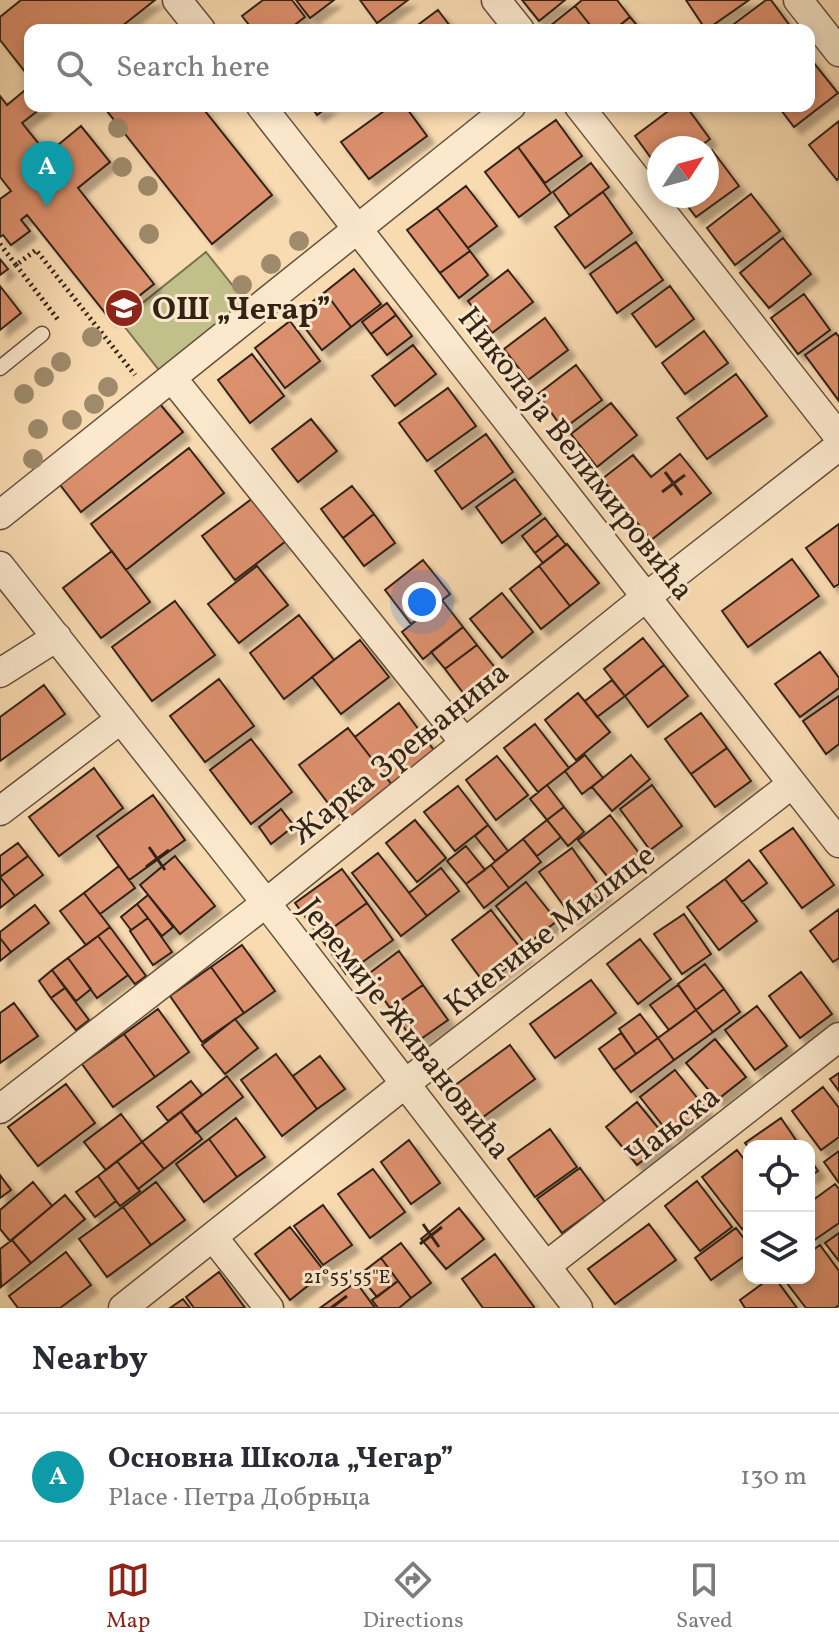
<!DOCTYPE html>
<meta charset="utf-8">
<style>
:root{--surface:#fff;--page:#f2f2f3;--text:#2b2b33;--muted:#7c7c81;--line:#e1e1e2;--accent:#8f2418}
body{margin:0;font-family:Vollkorn,serif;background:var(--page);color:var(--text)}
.controls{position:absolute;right:24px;bottom:24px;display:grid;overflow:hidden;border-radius:16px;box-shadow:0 4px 12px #0003}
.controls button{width:72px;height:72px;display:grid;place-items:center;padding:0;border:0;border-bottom:2px solid var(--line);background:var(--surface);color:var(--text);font:40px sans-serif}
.compass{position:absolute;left:647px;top:136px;width:72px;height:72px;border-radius:50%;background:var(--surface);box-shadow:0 4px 12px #0003;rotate:54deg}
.you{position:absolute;left:422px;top:602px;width:28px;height:28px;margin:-20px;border:6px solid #fff;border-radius:50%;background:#1a73e8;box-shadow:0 0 0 12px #1a73e833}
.badge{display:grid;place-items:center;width:52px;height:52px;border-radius:50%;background:var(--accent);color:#fff;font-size:26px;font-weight:700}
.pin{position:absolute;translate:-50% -66px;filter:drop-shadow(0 2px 4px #0008)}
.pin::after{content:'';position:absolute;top:42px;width:28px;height:24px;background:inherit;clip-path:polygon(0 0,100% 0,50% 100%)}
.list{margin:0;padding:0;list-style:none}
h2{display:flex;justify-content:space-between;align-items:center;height:104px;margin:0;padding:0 32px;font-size:34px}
h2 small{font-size:26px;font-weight:400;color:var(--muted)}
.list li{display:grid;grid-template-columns:52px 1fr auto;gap:24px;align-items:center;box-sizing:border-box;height:128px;padding:0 32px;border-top:2px solid var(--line)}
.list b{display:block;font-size:30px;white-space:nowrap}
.list p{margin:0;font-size:26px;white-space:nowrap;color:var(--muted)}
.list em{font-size:26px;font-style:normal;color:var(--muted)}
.icon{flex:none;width:44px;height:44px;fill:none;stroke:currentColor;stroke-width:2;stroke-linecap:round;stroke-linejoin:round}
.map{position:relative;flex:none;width:839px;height:1308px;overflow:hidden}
.search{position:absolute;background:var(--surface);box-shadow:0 4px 12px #0003;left:24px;right:24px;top:24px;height:88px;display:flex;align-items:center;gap:20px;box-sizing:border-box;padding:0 28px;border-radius:16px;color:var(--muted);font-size:30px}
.sheet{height:232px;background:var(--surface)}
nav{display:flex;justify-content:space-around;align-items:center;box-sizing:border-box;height:112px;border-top:2px solid var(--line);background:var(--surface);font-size:22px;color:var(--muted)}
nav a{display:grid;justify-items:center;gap:4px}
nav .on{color:var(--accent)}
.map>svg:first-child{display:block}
.green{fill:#c1bf8a;stroke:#7a7150;stroke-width:2}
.building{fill:#dc906d;stroke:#332315;stroke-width:2;filter:url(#shadow)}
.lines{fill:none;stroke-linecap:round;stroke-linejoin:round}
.lane-casing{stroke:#64513c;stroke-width:17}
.street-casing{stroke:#64513c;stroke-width:31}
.path{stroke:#332315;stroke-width:5;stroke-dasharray:2 4;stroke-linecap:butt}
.lane{stroke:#fbe8cd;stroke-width:14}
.street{stroke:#fbe8cd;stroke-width:28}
.tree{fill:#9f8b6c}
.ticks{fill:none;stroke:#332315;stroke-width:3}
.labels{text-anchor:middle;stroke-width:6;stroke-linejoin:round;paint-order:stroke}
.poi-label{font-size:32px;font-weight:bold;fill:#332315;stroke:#fbe8cd;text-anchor:start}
.street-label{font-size:32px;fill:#332315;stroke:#fbe8cd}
.ticks-label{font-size:20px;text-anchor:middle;fill:#332315;stroke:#fbe8cd;stroke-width:6;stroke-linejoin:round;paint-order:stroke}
</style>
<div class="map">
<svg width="839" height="1308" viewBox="0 0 839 1308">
<defs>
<filter id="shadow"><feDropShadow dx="7" dy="7" stdDeviation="2" flood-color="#0004"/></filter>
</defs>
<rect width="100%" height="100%" fill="#f9dbb2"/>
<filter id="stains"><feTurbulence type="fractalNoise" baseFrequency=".0025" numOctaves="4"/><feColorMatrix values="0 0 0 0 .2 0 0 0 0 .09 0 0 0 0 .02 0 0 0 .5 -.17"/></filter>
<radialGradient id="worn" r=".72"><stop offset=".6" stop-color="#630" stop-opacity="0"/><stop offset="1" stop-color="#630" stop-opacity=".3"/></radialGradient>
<path class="green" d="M206 252 245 301 159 370 120 321Z"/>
<path class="building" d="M21 0H155L117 30H30V78L0 40V17Z
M263 0H292L305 17 288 30H253L242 16Z
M296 0H334L310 18Z
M360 0H408L377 23Z
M522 0H565L539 21Z
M582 0H617L630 17 614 30H594L575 6Z
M686 0H749L706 30Z
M766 0H771L793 30H726Z
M575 6 594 30H545Z
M438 10 453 30H411Z
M630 17 641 30H614Z
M809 57 838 93 794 127 778 106H809Z
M30 86V106H44L22 123 47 154 81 126 110 162 78 188 154 284 110 319 27 215 21 220 30 231 11 245 3 235 0 237V199L11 191 0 177V96L7 105Z
M103 106H201L272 195 212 244Z
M311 106H329L317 115Z
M391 106H405L427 136 369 179 341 142Z
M675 106H686L710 139 698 148H659V169L635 136Z
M556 120 582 156 545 183 518 147Z
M839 121V178L837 180 809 145Z
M518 147 551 193 519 217 485 172Z
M712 150 739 186 696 217 680 196H707V153Z
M591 163 609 187 570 216 553 192Z
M466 186 497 226 468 248 437 208Z
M603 192 632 233 585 268 555 227Z
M751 194 780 231 735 265 707 228Z
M437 208 470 251 440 273 407 230Z
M783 238 811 274 769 308 740 273Z
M636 242 663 280 617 313 590 274Z
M470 251 488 275 459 298 440 273Z
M0 259 8 269 0 275Z
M354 269 381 304 351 327 325 292Z
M508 270 533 302 492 333 468 301Z
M0 286 21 313 0 330Z
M670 286 694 319 656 347 632 314Z
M325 292 351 327 322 350 295 315Z
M804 294 830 330 798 354 771 318Z
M387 303 396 315 371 334 362 322Z
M396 315 412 336 387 355 371 334Z
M545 318 568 350 528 380 504 349Z
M290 321 320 361 285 388 255 348Z
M704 331 728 363 685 394 662 363Z
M836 333 839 337V401L805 355Z
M413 345 436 374 395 406 372 376Z
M252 354 284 396 250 423 218 380Z
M576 365 602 400 563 429 538 394Z
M736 374 767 416 707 459 677 418Z
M448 388 476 426 427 461 399 423Z
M155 398 183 432 81 512 54 477Z
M611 403 637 435 597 467 571 434Z
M311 419 337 451 298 482 272 449Z
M486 434 513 472 462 509 435 471Z
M189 448 224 493 126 570 91 524Z
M680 454 711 493 651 540 602 479 633 455 651 477Z
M515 479 541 514 502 543 476 507Z
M352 486 374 514 343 538 321 509Z
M253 498 286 541 235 580 202 536Z
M374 514 395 543 364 566 343 538Z
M545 518 558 535 535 553 522 536Z
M839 524V584L834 587 806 548Z
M558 535 566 545 543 563 535 553Z
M567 544 599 583 570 606 539 566Z
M112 551 150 602 101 638 63 588Z
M792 559 819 596 748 647 722 611Z
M423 560 450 594 411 624 385 590Z
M257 566 288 605 239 643 208 604Z
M539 566 570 606 541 629 510 589Z
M502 593 533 632 502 658 470 619Z
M442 600 463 627 423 659 402 632Z
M175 601 215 655 152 701 112 647Z
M299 615 334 660 284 699 250 653Z
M463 627 477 645 445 669 431 652Z
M643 638 664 665 625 696 604 669Z
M360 640 389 677 341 714 312 677Z
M477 645 496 669 464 694 445 669Z
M820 652 839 678V688L800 717 775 684Z
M664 665 688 696 648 727 625 696Z
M219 679 254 726 205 762 170 716Z
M612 680 625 696 597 717 585 701Z
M44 685 65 714 0 761V717Z
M578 693 610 732 576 760 545 720Z
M839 696V744L826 754 803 721Z
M399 703 436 753 393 786 355 737Z
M701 713 727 748 691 774 665 739Z
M535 724 569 768 538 792 504 748Z
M348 728 393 786 344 824 299 765Z
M251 739 292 792 251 824 210 770Z
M727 748 751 781 715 807 691 774Z
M585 755 603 778 582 794 565 771Z
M631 755 650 779 612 811 592 787Z
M497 756 528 795 496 820 466 780Z
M94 768 123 808 59 856 29 817Z
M547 785 564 807 547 820 530 799Z
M652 785 682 826 650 850 620 809Z
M458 786 488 825 455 851 424 812Z
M153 795 185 840 129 880 97 836Z
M564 807 584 832 568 846 547 820Z
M281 809 294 826 271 844 259 827Z
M610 815 642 857 611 881 578 840Z
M415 820 446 858 417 882 386 843Z
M547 820 561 837 537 856 523 839Z
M488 825 508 851 495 861 475 836Z
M793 828 834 885 802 908 760 851Z
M523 839 541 862 509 888 491 865Z
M18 843 28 856 0 877V856Z
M466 846 485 870 466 884 447 861Z
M572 848 604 893 572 917 539 872Z
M378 853 427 916 401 936 352 873Z
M28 856 43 875 15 896 0 877Z
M175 856 215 906 180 934 140 885Z
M749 860 767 883 742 902 725 879Z
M491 865 509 888 484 908 466 884Z
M119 866 135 888 100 914 84 893Z
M441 868 459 891 427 916 409 893Z
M342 869 367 903 320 937 295 903Z
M0 877 15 896 0 908Z
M725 879 757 921 719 950 687 907Z
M526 882 557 921 526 945 496 906Z
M84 893 110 927 86 945 60 911Z
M148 895 173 927 162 936 137 904Z
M367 903 393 940 346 974 320 937Z
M137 904 148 918 131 930 121 917Z
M35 905 49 923 11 952 0 938V932Z
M839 909V958L833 962 810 931Z
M491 910 525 954 485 984 452 940Z
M684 914 711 954 682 974 654 934Z
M148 918 172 952 153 965 130 931Z
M110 927 146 976 135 984 98 936Z
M98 936 128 975 97 998 68 958Z
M0 938 11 952 0 961Z
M640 939 671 979 638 1004 607 964Z
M242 945 275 991 244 1013 211 967Z
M399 951 423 985 390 1008 367 975Z
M68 958 91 989 76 1001 52 970Z
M705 964 724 989 696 1010 678 984Z
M211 967 244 1013 202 1042 170 996Z
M52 970 65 988 51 998 39 981Z
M801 972 832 1014 800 1038 769 996Z
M591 980 616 1013 555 1058 530 1024Z
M423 985 448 1020 415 1043 390 1008Z
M678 985 696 1010 669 1030 650 1005Z
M65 988 89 1020 76 1030 51 998Z
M724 989 740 1012 713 1032 696 1010Z
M14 1003 38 1036 0 1063V1013Z
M757 1006 787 1046 755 1070 725 1030Z
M158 1009 189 1052 155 1077 124 1034Z
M696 1010 713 1032 674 1060 658 1038Z
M640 1014 658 1038 636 1054 619 1029Z
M235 1019 258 1048 225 1074 202 1045Z
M621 1033 636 1054 614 1070 599 1049Z
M124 1034 155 1077 113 1107 82 1064Z
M658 1038 674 1060 631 1092 614 1070Z
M715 1039 746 1077 717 1100 686 1063Z
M510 1045 535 1079 479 1120 454 1086Z
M276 1054 317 1109 282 1136 241 1080Z
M320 1056 345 1089 317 1109 293 1076Z
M675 1070 706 1109 671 1136 640 1097Z
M839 1073V1091L830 1079Z
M227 1076 243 1097 196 1133 181 1112Z
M191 1081 202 1095 168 1121 157 1107Z
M66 1084 95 1123 38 1166 8 1127Z
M823 1087 839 1108V1137L821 1150 792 1111Z
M637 1102 668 1140 637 1165 606 1127Z
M181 1112 202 1139 164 1169 142 1142Z
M121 1114 142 1142 106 1170 84 1142Z
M236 1118 265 1157 237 1177 209 1139Z
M781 1118 800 1146H749V1148L745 1143Z
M550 1129 577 1167 535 1197 508 1159Z
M209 1139 237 1177 204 1202 176 1164Z
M409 1140 440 1183 411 1204 381 1162Z
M142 1142 164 1169 138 1189 117 1161Z
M737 1150 749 1166V1223L742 1229 702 1177Z
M839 1151V1183L824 1162Z
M809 1158 818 1171 809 1177Z
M117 1161 140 1191 120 1206 98 1176Z
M580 1168 605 1202 562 1233 537 1199Z
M373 1169 405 1212 370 1238 338 1194Z
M0 1175 11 1190 0 1198Z
M98 1176 116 1201 95 1217 76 1192Z
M697 1181 732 1227 700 1251 665 1206Z
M33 1182 52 1206 10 1241 0 1229V1210Z
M156 1182 185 1220 151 1245 123 1207Z
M835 1184 839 1189V1223L813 1241 809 1236V1203Z
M65 1195 85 1219 31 1263 12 1240Z
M323 1205 352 1245 323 1265 294 1226Z
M123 1207 151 1245 107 1277 79 1239Z
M459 1208 484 1239 446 1269 421 1239Z
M649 1224 676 1260 615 1304 588 1269Z
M290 1227 325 1272 290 1300 255 1254Z
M736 1228 749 1245V1253L711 1280 695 1258Z
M839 1233V1261L825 1243Z
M12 1240 31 1263 1 1287 0 1249Z
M401 1243 431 1283 411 1298 381 1258Z
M820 1245 839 1271V1305L835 1308H806L783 1278H809V1253Z
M66 1252 91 1285 60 1308H18L9 1296Z
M495 1254 534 1307 533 1308H483L462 1279Z
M381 1258 398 1281 377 1297 359 1275Z
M219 1272 245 1308H194L186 1297Z
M770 1278H775L797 1308H745L740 1300Z
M398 1281 411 1298 399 1308H378L372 1300Z
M356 1282 375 1308H320Z
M183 1299 190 1308H170Z"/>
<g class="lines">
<g class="lane-casing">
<path id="lane" d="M0 368 42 334"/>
</g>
<g class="street-casing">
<path id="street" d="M177 0 201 30
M496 0 520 30
M798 0 839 52
M261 106 839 843
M579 106 839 437
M172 378 465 743
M0 515 511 106
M0 566 266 903 578 1308
M0 673 57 637
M0 811 121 719
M0 1109 266 903 646 597 839 446
M213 1237 269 1308
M546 1266 839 1037
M123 1308 406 1083 792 784"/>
</g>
<path class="path" d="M0 244 16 265 36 250 135 375
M16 265 59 321"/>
<use href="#lane" class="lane"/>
<use href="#street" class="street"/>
</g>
<g class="tree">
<circle cx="118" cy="128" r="10"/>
<circle cx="122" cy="167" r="10"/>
<circle cx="148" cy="186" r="10"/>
<circle cx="149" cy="234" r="10"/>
<circle cx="299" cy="241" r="10"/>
<circle cx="271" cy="264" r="10"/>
<circle cx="242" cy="285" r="10"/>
<circle cx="92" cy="337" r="10"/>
<circle cx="61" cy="362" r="10"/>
<circle cx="44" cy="377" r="10"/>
<circle cx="108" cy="387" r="10"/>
<circle cx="24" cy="394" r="10"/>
<circle cx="94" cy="404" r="10"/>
<circle cx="72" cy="420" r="10"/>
<circle cx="38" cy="429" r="10"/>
<circle cx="33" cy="459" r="10"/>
</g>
<path class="ticks" d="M665 472 682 495M662 492 685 475M149 847 165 870M146 867 169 850M423 1224 439 1247M420 1244 442 1227M331 1308 347 1296"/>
<defs>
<g id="school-disc" transform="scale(2)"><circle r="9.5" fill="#8f2418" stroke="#fbe8cd"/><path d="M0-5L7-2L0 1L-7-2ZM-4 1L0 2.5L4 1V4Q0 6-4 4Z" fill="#fff"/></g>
</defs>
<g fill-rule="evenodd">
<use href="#school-disc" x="124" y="308"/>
</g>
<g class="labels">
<g class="poi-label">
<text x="152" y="319">ОШ „Чегар”</text>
</g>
<g class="street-label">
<text transform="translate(577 453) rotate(52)" y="11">Николаја Велимировића</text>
<text transform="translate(399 752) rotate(-39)" y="11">Жарка Зрењанина</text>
<text transform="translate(549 929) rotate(-38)" y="11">Кнегиње Милице</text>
<text transform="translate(406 1028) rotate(52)" y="11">Јеремије Живановића</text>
<text transform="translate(672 1125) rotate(-38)" y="11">Чањска</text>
</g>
</g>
<g class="ticks-label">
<text x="347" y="1283">21°55'55"E</text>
</g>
<rect width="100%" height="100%" filter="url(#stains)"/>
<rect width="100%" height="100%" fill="url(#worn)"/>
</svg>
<div class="controls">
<button><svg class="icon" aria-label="locate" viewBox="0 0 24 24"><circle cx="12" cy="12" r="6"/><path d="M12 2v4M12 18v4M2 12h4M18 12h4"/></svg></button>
<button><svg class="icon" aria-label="layers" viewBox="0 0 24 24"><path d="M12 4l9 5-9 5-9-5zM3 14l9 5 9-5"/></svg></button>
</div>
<svg class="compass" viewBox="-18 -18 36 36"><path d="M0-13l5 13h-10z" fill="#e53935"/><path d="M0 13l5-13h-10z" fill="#7c7c81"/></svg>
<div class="you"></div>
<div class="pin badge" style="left:47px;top:207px;background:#0f9aa8">A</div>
<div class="search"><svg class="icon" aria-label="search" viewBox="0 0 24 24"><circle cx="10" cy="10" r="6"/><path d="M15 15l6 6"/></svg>Search here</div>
</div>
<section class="sheet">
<h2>Nearby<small></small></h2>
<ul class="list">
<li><span class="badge" style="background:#0f9aa8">A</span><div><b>Основна Школа „Чегар”</b><p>Place · Петра Добрњца</p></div><em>130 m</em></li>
</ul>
</section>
<nav>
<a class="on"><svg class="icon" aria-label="map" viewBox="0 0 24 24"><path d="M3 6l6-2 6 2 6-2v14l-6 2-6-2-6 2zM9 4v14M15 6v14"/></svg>Map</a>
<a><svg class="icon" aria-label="directions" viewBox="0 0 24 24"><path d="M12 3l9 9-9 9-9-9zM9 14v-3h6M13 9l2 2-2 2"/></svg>Directions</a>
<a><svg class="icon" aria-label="saved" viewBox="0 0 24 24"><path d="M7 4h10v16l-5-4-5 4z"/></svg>Saved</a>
</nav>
